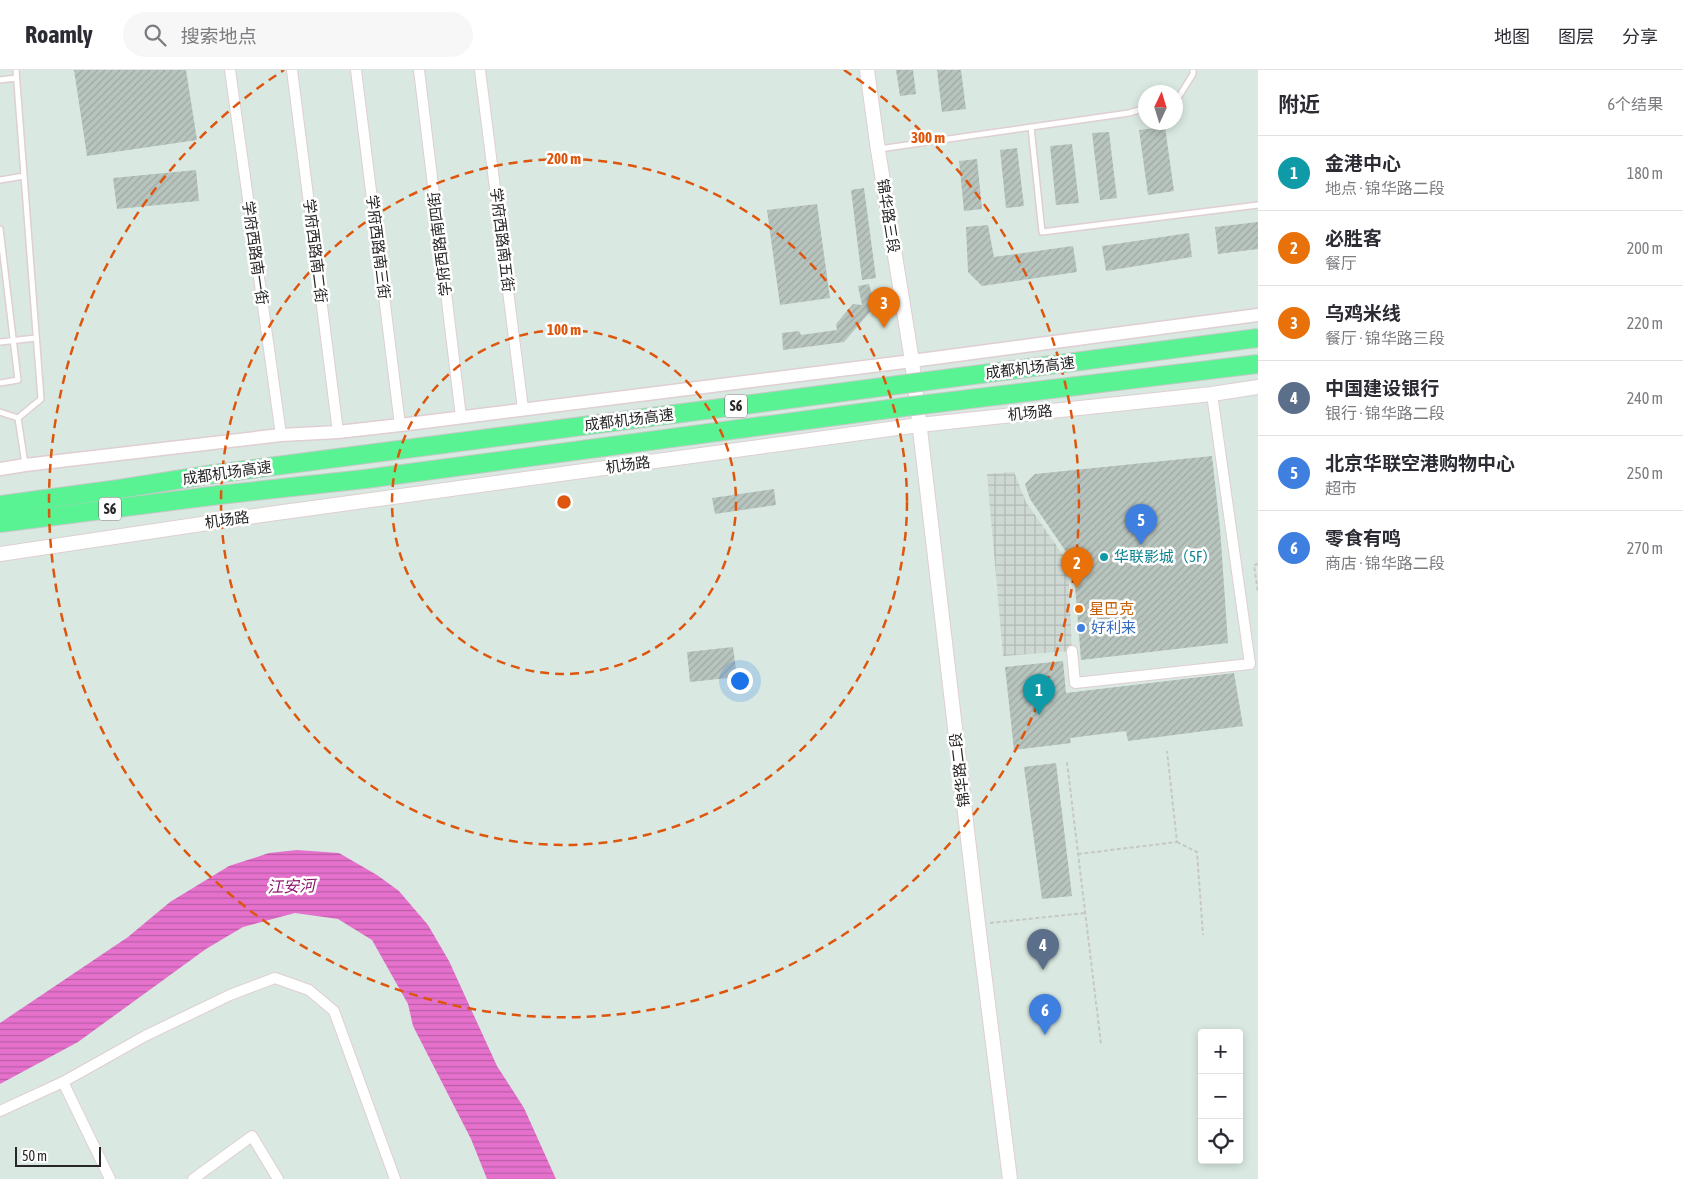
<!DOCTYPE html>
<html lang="zh">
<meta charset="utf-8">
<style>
:root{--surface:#fff;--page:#f7f7f7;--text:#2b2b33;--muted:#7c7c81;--line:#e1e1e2;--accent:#ea580c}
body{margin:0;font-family:"Asap Condensed","Noto Sans SC",sans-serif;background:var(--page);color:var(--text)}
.controls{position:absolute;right:15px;bottom:15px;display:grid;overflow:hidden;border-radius:5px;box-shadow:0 2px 8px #0003}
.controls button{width:45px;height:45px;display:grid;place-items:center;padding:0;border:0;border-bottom:1px solid var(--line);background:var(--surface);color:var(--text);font:25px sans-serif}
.compass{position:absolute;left:1138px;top:15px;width:45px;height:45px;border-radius:50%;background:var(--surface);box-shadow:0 2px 8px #0003;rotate:4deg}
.scale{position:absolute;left:15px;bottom:12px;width:86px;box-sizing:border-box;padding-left:5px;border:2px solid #272727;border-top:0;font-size:14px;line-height:18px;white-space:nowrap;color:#272727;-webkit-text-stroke:4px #fff;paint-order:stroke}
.you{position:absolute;left:739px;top:610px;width:18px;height:18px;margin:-12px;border:4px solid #fff;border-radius:50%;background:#1a73e8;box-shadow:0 0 0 8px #1a73e833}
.badge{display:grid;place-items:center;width:32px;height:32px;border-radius:50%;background:var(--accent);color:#fff;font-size:16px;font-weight:700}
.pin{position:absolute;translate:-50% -41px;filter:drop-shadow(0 1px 2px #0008)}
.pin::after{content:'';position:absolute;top:26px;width:18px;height:15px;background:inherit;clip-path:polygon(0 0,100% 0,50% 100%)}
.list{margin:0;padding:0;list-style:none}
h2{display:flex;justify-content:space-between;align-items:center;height:65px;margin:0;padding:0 20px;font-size:21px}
h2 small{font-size:16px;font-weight:400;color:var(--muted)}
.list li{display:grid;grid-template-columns:32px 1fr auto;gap:15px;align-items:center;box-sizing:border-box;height:75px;padding:0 20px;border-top:1px solid var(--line)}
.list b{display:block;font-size:19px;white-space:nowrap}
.list p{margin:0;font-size:16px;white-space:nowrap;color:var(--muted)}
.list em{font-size:16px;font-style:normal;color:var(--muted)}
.icon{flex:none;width:28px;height:28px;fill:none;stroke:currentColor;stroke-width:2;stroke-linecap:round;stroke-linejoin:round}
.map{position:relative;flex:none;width:1258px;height:1109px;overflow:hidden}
header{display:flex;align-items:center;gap:30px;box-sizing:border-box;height:70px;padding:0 25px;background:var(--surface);border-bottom:1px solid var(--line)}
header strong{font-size:24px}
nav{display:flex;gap:28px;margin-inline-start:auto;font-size:18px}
.search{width:350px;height:45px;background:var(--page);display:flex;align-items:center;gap:12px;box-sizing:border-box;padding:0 18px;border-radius:28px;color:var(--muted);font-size:19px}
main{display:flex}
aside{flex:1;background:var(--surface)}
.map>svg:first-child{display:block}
.plaza{fill:url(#plaza-grid)}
.water{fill:url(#water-rules)}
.building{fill:url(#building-hatch)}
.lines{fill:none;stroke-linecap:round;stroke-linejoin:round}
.service-casing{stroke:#dfced2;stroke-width:8}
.minor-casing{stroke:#dfced2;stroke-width:12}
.tertiary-casing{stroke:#dfced2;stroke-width:15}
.secondary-casing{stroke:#dfced2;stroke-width:16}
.motorway-casing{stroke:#c7c7c7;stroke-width:20}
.path{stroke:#c7c7c7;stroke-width:2;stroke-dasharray:4 2.5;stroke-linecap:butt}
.service{stroke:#fff;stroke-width:5}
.minor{stroke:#fff;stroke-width:10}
.tertiary{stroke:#fff;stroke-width:12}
.secondary{stroke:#fff;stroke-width:14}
.motorway{stroke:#59f393;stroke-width:18}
.motorway-bridge-casing{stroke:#c7c7c7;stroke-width:20;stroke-linecap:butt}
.motorway-bridge{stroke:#59f393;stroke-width:18}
.ring{fill:none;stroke:#de560d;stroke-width:2.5;stroke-dasharray:9 6}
.culture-dot{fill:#0f9aa8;stroke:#fff;stroke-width:2}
.food-dot{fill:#e8710a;stroke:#fff;stroke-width:2}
.shop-dot{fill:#3f7fe0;stroke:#fff;stroke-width:2}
.labels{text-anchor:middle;stroke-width:5;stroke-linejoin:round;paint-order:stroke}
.shield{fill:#fff;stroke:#686868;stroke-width:1}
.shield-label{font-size:14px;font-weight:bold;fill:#272727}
.street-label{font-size:15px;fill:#272727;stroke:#fff}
.culture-label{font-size:15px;fill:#0d838f;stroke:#fff;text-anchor:start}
.food-label{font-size:15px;fill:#c56008;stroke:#fff;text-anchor:start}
.shop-label{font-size:15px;fill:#366cbe;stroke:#fff;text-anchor:start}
.water-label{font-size:16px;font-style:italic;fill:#8c1569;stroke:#fff}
.centre{fill:#de560d;stroke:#fff;stroke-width:2.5}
.ring-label{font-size:15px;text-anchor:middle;font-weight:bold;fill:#de560d;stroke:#fff;stroke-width:5;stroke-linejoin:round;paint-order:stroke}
</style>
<header>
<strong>Roamly</strong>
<div class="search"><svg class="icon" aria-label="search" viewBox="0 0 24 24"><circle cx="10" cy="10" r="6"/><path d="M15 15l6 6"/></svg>搜索地点</div>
<nav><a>地图</a><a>图层</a><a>分享</a></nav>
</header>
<main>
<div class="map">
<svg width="1258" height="1109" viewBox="0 0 1258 1109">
<defs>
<pattern id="plaza-grid" width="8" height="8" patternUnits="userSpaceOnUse" patternTransform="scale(1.25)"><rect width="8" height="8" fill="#cfd9d4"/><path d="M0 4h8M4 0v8" fill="none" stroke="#b2bab6"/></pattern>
<pattern id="water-rules" width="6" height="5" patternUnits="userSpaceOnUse" patternTransform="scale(1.25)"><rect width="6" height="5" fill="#e571cd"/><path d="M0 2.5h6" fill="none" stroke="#ba5da6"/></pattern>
<pattern id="building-hatch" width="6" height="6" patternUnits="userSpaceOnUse" patternTransform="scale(1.25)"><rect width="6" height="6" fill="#b8c4be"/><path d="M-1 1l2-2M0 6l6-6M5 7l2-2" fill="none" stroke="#9ea8a3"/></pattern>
</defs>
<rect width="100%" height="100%" fill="#d9e9e1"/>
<path class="plaza" d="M1014 402 1026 432 1068 492 1072 581 1003 586 987 404Z"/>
<path class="water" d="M297 780 339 783 377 805 399 821 428 855 449 891 497 996 524 1038 556 1109H487L471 1069 413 956 408 934 372 870 338 849 295 843 243 857 206 879 78 972 0 1014V953L128 867 170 832 229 796 269 783Z"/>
<path class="building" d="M74 0H186L197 70 87 86Z
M896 0H913L916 24 900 26Z
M937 0H961L966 39 942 42Z
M1165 57 1174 121 1148 125 1139 60Z
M1109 62 1117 128 1100 130 1092 63Z
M1072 74 1079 133 1056 135 1050 76Z
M1017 78 1024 136 1006 138 1000 80Z
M977 89 982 139 964 141 959 91Z
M196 100 199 131 117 139 113 108Z
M864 118 876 208 862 210 851 120Z
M817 134 830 228 780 235 767 140Z
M1258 152V179L1218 184 1215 157Z
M988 155 994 187 1073 176 1077 202 982 216 968 202 966 157Z
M1189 163 1192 187 1106 201 1102 176Z
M869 214 875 236 844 272 783 280 782 263 799 261 801 265 837 260 836 254 853 234 862 235 858 216Z
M1212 386 1220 458 1228 573 1081 590 1073 492 1030 429 1025 414 1035 404Z
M774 419 776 435 715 444 712 428Z
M733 577 737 607 690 612 687 582Z
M1063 591 1066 623 1234 603 1243 656 1128 671 1126 661 1070 668 1071 673 1014 680 1005 597Z
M1056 693 1072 826 1042 829 1024 697Z"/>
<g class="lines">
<g class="service-casing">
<path id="service" d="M16 0 41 329 18 348
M0 10 16 8
M1176 29 1178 28 1193 4V0
M1031 57 1042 162 1258 135
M879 79 1129 43 1146 38
M0 110 24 106
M0 159 18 310 0 313
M0 272 36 268
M0 342 18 348 25 394"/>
</g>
<g class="minor-casing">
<path id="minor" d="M230 0 281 365
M292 0 338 362
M356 0 400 355
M419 0 461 347
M480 0 523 339
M1072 581 1075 613 1250 594 1212 324
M63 1012 110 1109
M0 1041 63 1012 145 966 230 925 275 908 309 920 334 941 395 1109
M193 1109 252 1066 278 1109"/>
</g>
<g class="tertiary-casing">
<path id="tertiary" d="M0 399 25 395 281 365 338 362 400 355 912 291 1258 245"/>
</g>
<g class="secondary-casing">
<path id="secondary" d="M867 0 878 80 912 291 978 854 1010 1109
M0 484 269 444 919 355 1212 324 1258 317"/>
</g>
<g class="motorway-casing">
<path id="motorway" d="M0 435 119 419 214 404
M0 453 219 425"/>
</g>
<path class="path" d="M1258 494 1254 495 1258 523
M1067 692 1101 974
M1177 772 1197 782 1203 865
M1078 784 1177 772 1167 681
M990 853 1085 843"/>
<use href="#service" class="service"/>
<use href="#minor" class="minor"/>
<use href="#tertiary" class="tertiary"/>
<use href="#secondary" class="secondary"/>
<use href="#motorway" class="motorway"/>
<g class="motorway-bridge-casing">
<path id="motorway-bridge" d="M214 404 1258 268
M219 425 365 409 904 337 1258 294"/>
</g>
<use href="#motorway-bridge" class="motorway-bridge"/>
</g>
<g class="ring">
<circle cx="564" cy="432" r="172"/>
<circle cx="564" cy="432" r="343"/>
<path d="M844 0A515 515 0 1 1 284 0"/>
</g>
<circle class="culture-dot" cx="1104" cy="487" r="5"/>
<circle class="food-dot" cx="1079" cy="539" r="5"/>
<circle class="shop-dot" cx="1081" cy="558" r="5"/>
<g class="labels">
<g class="shield">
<rect x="725" y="324.5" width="22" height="23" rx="4"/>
<rect x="99" y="427.5" width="22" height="23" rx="4"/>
</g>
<g class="shield-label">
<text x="736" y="341">S6</text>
<text x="110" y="444">S6</text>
</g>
<g class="street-label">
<text transform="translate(888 146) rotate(81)" y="5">锦华路三段</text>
<text transform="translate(502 170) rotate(83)" y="5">学府西路南五街</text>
<text transform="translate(440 174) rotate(-97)" y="5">学府西路南四街</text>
<text transform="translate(378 177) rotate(83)" y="5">学府西路南三街</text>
<text transform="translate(315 181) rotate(83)" y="5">学府西路南二街</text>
<text transform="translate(255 183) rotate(82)" y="5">学府西路南一街</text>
<text transform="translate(1030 298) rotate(-7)" y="5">成都机场高速</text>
<text transform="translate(1030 343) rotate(-6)" y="5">机场路</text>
<text transform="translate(629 350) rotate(-7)" y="5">成都机场高速</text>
<text transform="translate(628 395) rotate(-8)" y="5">机场路</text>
<text transform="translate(227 403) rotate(-8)" y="5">成都机场高速</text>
<text transform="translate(227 450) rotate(-8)" y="5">机场路</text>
<text transform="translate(960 700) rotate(-97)" y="5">锦华路二段</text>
</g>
<g class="culture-label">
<text x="1114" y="492">华联影城（5F）</text>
</g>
<g class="food-label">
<text x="1089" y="544">星巴克</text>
</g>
<g class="shop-label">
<text x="1091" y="563">好利来</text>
</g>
<g class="water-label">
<text transform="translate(291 816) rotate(-2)" y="6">江安河</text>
</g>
</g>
<circle cx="564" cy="432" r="8" class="centre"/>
<g class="ring-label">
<text x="928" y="73">300 m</text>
<text x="564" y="94">200 m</text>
<text x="564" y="265">100 m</text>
</g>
</svg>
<div class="controls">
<button>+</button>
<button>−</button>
<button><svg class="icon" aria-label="locate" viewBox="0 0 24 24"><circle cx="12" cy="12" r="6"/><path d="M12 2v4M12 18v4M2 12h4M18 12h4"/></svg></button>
</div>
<svg class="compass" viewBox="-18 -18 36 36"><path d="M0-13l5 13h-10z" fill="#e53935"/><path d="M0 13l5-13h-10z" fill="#7c7c81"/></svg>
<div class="scale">50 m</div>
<div class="you"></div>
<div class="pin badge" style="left:1039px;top:645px;background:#0f9aa8">1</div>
<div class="pin badge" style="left:1077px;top:518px;background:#e8710a">2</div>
<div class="pin badge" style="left:884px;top:258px;background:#e8710a">3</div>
<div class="pin badge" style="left:1043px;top:900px;background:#5c6f8a">4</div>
<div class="pin badge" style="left:1141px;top:475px;background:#3f7fe0">5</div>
<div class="pin badge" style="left:1045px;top:965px;background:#3f7fe0">6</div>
</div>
<aside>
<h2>附近<small>6个结果</small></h2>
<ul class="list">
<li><span class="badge" style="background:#0f9aa8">1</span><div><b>金港中心</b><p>地点 · 锦华路二段</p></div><em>180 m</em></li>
<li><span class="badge" style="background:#e8710a">2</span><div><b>必胜客</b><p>餐厅</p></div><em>200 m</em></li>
<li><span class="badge" style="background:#e8710a">3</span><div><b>乌鸡米线</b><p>餐厅 · 锦华路三段</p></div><em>220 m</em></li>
<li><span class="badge" style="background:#5c6f8a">4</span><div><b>中国建设银行</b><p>银行 · 锦华路二段</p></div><em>240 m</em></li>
<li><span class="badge" style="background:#3f7fe0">5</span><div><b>北京华联空港购物中心</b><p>超市</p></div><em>250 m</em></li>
<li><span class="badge" style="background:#3f7fe0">6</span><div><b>零食有鸣</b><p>商店 · 锦华路二段</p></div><em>270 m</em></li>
</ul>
</aside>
</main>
